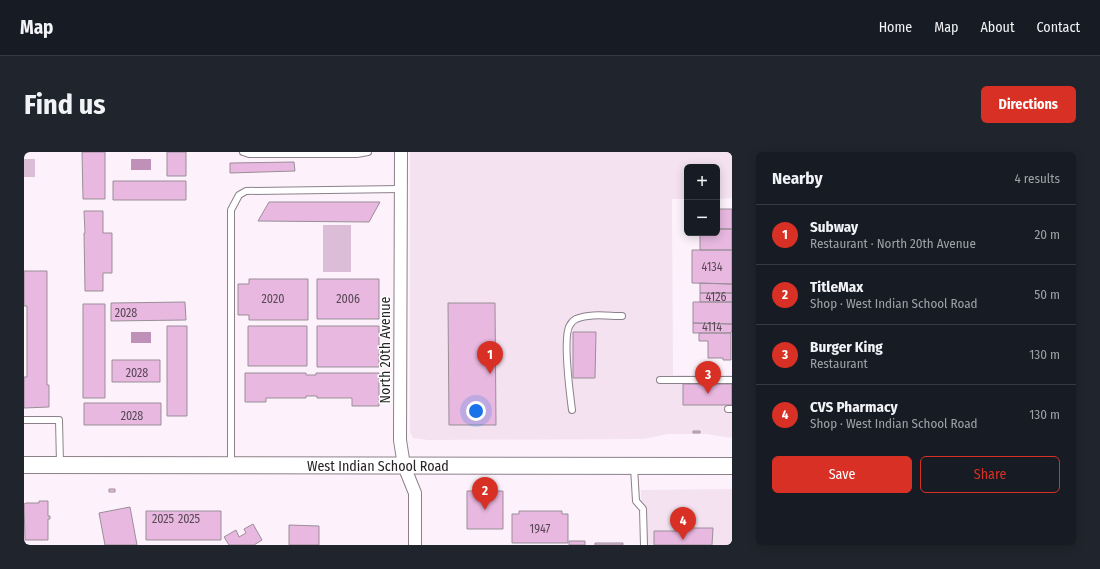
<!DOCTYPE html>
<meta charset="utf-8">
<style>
:root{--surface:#171b24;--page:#20242c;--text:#f1f3f6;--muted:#9ea1a6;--line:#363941;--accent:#d93025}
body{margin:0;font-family:"Fira Sans Condensed",sans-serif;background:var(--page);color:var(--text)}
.controls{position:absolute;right:12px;top:12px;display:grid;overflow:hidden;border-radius:6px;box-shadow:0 2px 10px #0003}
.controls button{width:36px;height:36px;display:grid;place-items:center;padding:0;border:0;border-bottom:1px solid var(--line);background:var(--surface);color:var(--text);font:20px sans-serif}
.you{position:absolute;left:452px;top:259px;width:14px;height:14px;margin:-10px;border:3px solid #fff;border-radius:50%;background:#1a73e8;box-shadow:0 0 0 6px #1a73e833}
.badge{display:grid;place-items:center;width:26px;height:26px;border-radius:50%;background:var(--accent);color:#fff;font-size:13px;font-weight:700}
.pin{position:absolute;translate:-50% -33px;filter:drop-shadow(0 1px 2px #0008)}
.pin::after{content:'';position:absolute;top:21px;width:14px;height:12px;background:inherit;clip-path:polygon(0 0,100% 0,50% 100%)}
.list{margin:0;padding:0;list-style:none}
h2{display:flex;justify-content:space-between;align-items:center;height:52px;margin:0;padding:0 16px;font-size:17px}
h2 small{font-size:13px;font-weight:400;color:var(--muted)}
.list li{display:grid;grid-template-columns:26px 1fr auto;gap:12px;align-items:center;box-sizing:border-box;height:60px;padding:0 16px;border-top:1px solid var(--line)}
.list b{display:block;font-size:15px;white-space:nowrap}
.list p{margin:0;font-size:13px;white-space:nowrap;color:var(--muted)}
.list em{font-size:13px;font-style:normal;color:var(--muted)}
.actions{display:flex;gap:8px;padding:12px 16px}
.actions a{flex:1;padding:9px 0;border:1px solid var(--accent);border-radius:6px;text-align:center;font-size:14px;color:var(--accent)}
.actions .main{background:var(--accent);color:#fff}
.map{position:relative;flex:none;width:708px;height:393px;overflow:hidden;border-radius:6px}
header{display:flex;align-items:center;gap:24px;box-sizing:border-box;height:56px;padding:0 20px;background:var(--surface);border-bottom:1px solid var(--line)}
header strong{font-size:19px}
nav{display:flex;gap:22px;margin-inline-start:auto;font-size:14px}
.intro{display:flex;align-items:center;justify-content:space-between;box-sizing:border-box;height:96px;padding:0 24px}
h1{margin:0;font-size:28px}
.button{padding:10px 18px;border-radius:6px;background:var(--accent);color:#fff;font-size:14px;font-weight:700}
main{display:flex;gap:24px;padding:0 24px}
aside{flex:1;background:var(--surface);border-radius:6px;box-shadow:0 2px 10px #0003}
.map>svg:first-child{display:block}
.built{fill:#f4e2f1}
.green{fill:#dcbdd7}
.water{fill:#bf91b8}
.building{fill:#e8b8e0;stroke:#998f97}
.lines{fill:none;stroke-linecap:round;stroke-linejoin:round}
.lane-casing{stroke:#8c818a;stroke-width:8}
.street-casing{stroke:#8c818a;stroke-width:14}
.secondary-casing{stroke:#8c818a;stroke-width:18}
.lane{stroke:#fff;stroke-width:6}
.street{stroke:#fff;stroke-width:12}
.secondary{stroke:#fff;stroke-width:16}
.labels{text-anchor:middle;stroke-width:3;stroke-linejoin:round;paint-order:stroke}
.number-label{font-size:12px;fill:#574854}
.street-label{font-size:14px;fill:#272326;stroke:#fff}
</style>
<header>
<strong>Map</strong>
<nav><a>Home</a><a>Map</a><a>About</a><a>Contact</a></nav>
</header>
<div class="intro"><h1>Find us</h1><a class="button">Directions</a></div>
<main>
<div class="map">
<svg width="708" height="393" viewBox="0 0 708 393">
<rect width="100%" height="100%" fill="#fdf2fb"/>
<path class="built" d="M386 0H708V46L693 47V15H663V47H648L649 223H708V286L682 282H644L619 287 404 288 389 286 386 280Z
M708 337V393H617V338Z"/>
<path class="green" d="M0 7H11V25H0Z
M299 73H327V120H299Z"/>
<path class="water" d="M107 7H127V18H107Z
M107 180H127V191H107Z"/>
<path class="building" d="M58 0H81V47H59Z
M143 0H162V24H143Z
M270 10 271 19 206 21V11Z
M89 29H162V48H89Z
M245 50H356L345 70 234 69Z
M693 57H708V77H693Z
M60 59H79V81H88V121H79V139H61L60 81H61Z
M693 77H708V98H676V81H693Z
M668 98H708V132L668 131Z
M0 119H23V233H25V255L0 256V225H3V154H0Z
M225 127H284V168H225V163H214V132H225Z
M293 127H355V167H293Z
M676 131 708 132V141H676Z
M676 141H708V150H676Z
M161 150 162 168 87 169V151Z
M669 150H708V172L669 171Z
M424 151H471L472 273H425Z
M59 152H81V246H59Z
M669 171 708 172V178L707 181H669Z
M143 174H163V264H143Z
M224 174H283V214H224Z
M293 174H355V215H293Z
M549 180H572L571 226H549Z
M675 181H707V208H699V206H684V189H675Z
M88 208H136V230H88Z
M221 221H282V223H292V221H355V254H328V246H293V244H282V246H242V250H221Z
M659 232H708V253H659Z
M60 251H137V273H60Z
M669 279H676V281H669Z
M85 337H91V340H85Z
M443 339H479V377H443Z
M15 349H24V364H26V367H24V388H1L0 352 2 351H15Z
M106 355 113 393H81L75 361Z
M122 359H197V388H122Z
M495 359H538V362H544V391H488V362H495Z
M229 372 238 388 230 393H205L200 385 212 378 215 385 222 381 220 377Z
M265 373 295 374V393H265Z
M657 376H689L688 393H630V379H657Z
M545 389H561V393H545Z
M571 391H599V393H571Z"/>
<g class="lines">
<g class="lane-casing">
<path id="lane" d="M219 0 225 2H333L344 0
M636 228H708
M704 257H708
M548 258C546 242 538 184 546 173 547 171 550 168 552 167 566 161 584 164 598 164
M0 268H35L36 312
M207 312V58L215 43 222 39 377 37
M610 315 612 349 619 357 620 393"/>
</g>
<g class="street-casing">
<path id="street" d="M377 0 376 288 380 314 391 341V393"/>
</g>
<g class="secondary-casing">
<path id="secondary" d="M0 313 708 314"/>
</g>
<use href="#lane" class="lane"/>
<use href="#street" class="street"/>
<use href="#secondary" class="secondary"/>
</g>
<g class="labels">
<g class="number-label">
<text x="688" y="119">4134</text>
<text x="692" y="149">4126</text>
<text x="249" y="151">2020</text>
<text x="324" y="151">2006</text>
<text x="102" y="165">2028</text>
<text x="688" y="179">4114</text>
<text x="113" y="225">2028</text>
<text x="108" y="268">2028</text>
<text x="139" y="371">2025</text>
<text x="165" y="371">2025</text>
<text x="516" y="381">1947</text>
</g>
<g class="street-label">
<text transform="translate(361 198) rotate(-90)" y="5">North 20th Avenue</text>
<text x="354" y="319">West Indian School Road</text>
</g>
</g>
</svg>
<div class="controls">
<button>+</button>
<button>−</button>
</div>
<div class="you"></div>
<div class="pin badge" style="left:466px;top:222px">1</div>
<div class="pin badge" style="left:461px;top:358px">2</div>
<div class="pin badge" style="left:684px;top:242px">3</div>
<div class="pin badge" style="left:659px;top:388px">4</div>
</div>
<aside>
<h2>Nearby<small>4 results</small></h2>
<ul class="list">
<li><span class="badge">1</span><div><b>Subway</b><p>Restaurant · North 20th Avenue</p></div><em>20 m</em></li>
<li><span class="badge">2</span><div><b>TitleMax</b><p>Shop · West Indian School Road</p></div><em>50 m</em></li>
<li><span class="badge">3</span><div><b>Burger King</b><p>Restaurant</p></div><em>130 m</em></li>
<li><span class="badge">4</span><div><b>CVS Pharmacy</b><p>Shop · West Indian School Road</p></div><em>130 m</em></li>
</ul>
<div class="actions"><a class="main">Save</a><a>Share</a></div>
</aside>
</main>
